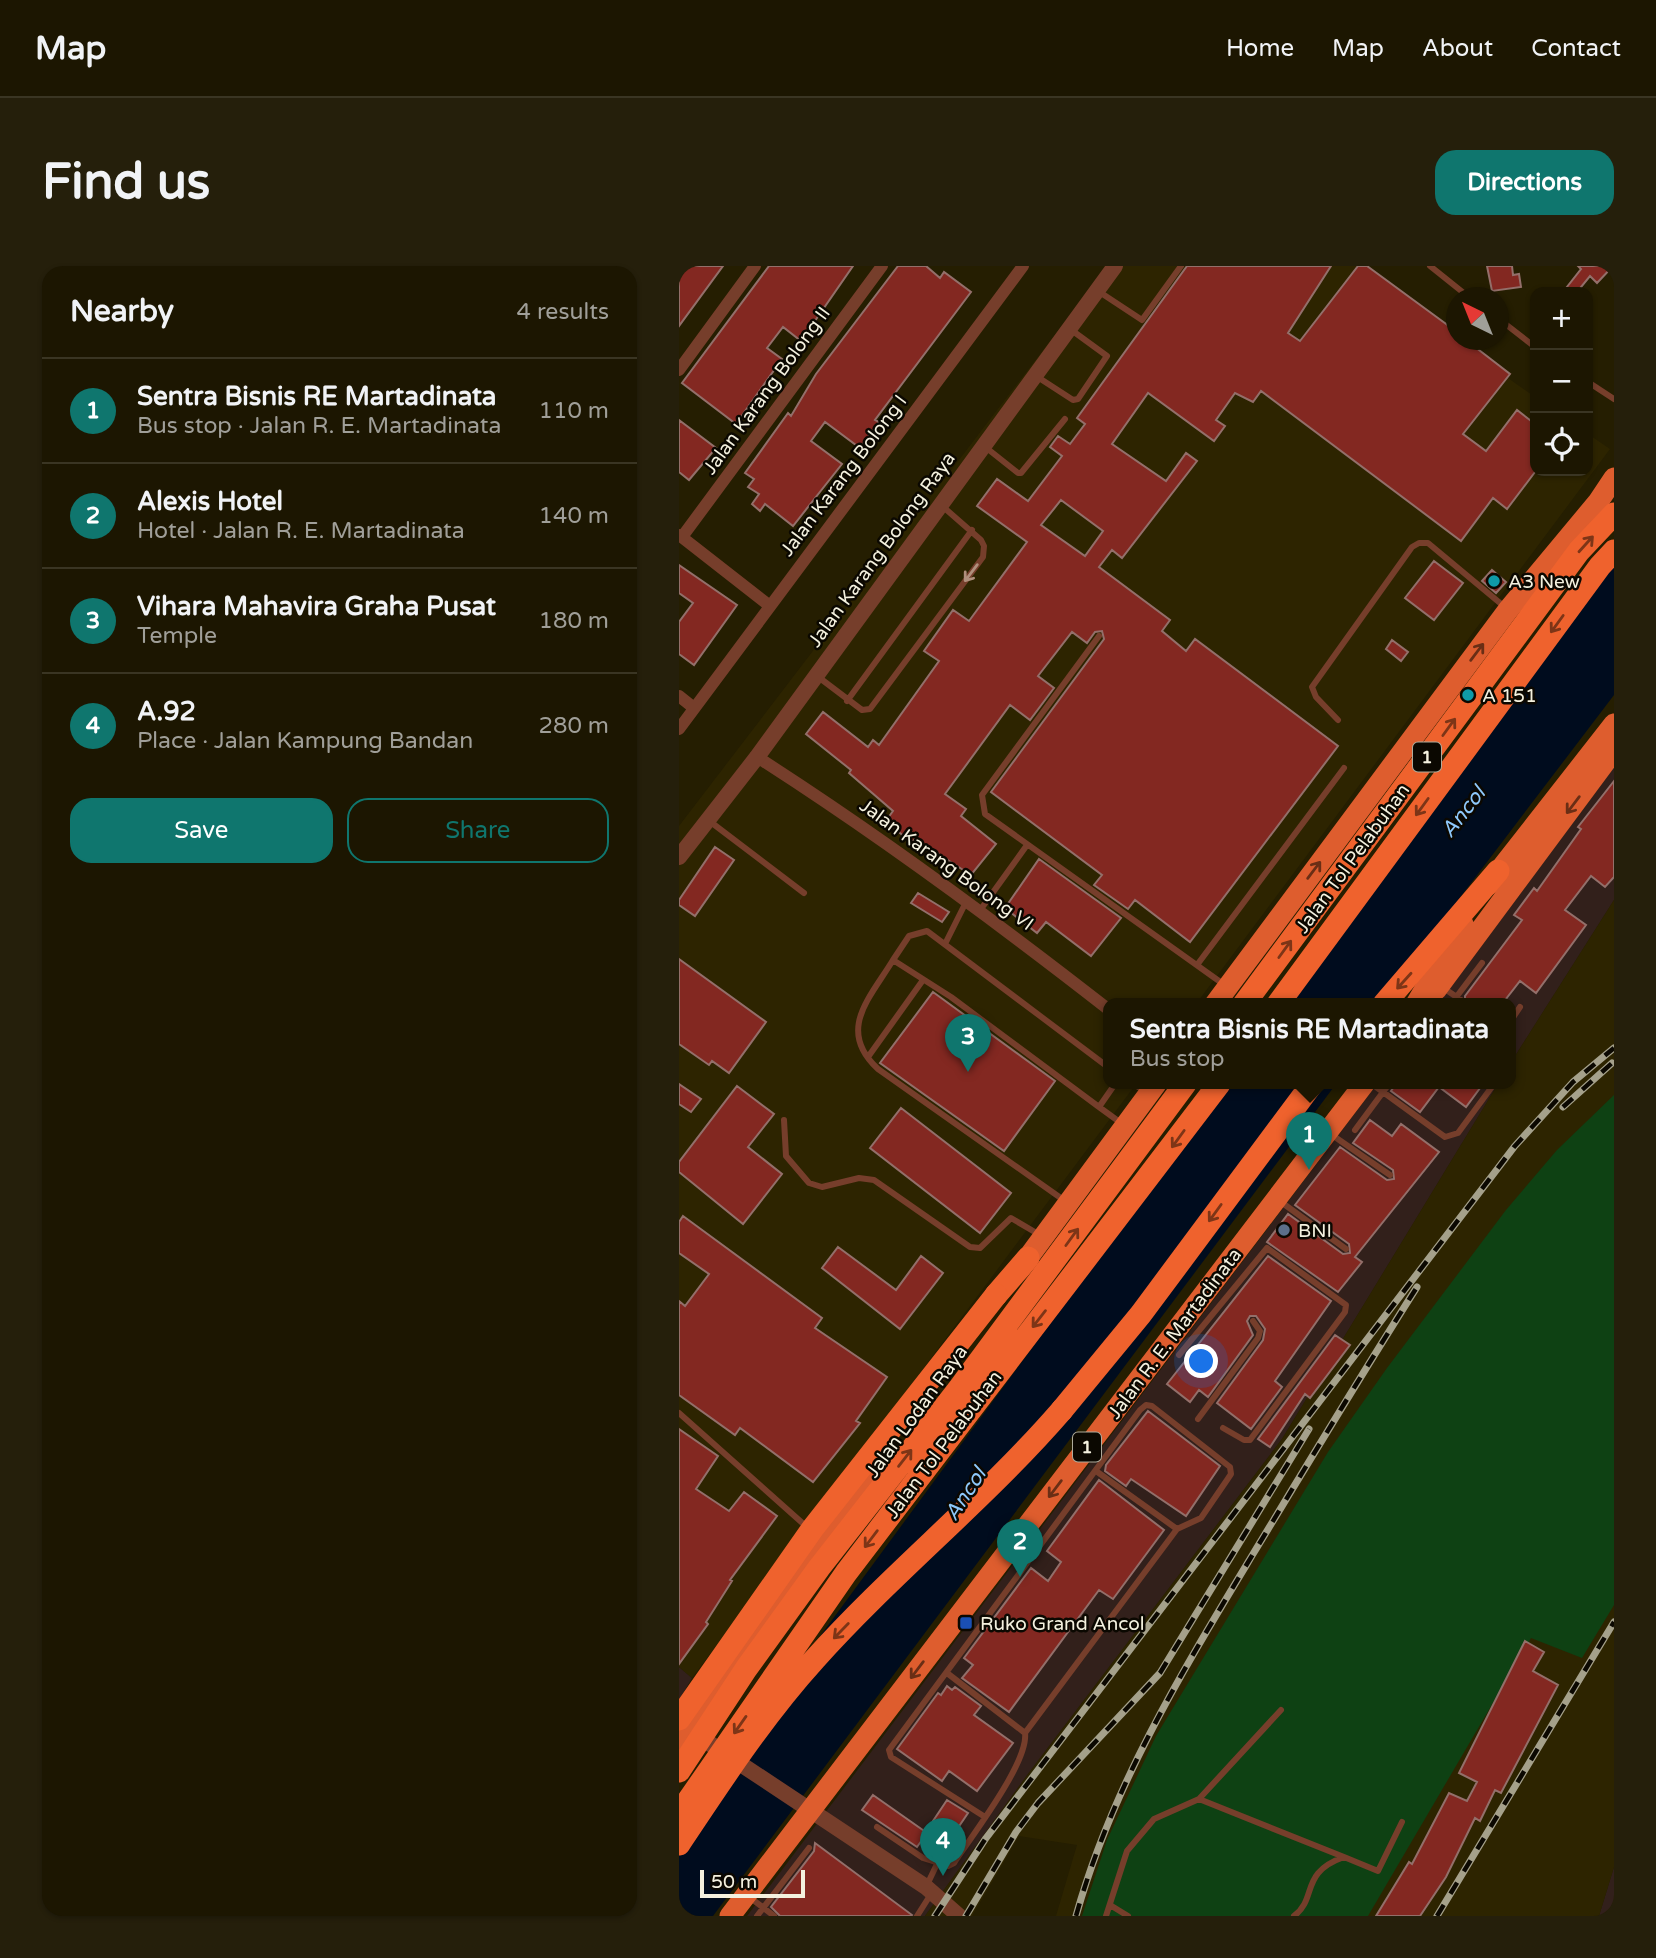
<!DOCTYPE html>
<meta charset="utf-8">
<style>
:root{--surface:#1c1601;--page:#251f0b;--text:#f1f3f6;--muted:#a09f99;--line:#3a3523;--accent:#0f766e}
body{margin:0;font-family:"Varela Round",sans-serif;background:var(--page);color:var(--text)}
.controls{position:absolute;right:21px;top:21px;display:grid;overflow:hidden;border-radius:14px;box-shadow:0 2px 5px #0004}
.controls button{width:63px;height:63px;display:grid;place-items:center;padding:0;border:0;border-bottom:2px solid var(--line);background:var(--surface);color:var(--text);font:35px sans-serif}
.compass{position:absolute;left:767px;top:21px;width:63px;height:63px;border-radius:50%;background:var(--surface);box-shadow:0 2px 5px #0004;rotate:317deg}
.scale{position:absolute;left:21px;bottom:18px;width:105px;box-sizing:border-box;padding-left:7px;border:4px solid #f4f1df;border-top:0;font-size:19px;line-height:24px;white-space:nowrap;color:#f4f1df;-webkit-text-stroke:5px #0b0801;paint-order:stroke}
.you{position:absolute;left:523px;top:1096px;width:24px;height:24px;margin:-18px;border:5px solid #fff;border-radius:50%;background:#1a73e8;box-shadow:0 0 0 10px #1a73e833}
.badge{display:grid;place-items:center;width:46px;height:46px;border-radius:50%;background:var(--accent);color:#fff;font-size:23px;font-weight:700}
.pin{position:absolute;translate:-50% -58px;filter:drop-shadow(0 2px 4px #0008)}
.pin::after{content:'';position:absolute;top:37px;width:24px;height:21px;background:inherit;clip-path:polygon(0 0,100% 0,50% 100%)}
.popup{position:absolute;left:424px;top:732px;width:413px;height:91px;box-sizing:border-box;display:grid;place-content:center;border-radius:14px;background:var(--surface);filter:drop-shadow(0 2px 5px #0005);font-size:23px;white-space:nowrap;color:var(--muted)}
.popup b{font-size:26px;color:var(--text)}
.popup::after{content:'';position:absolute;left:50%;top:100%;margin-left:-14px;border:14px solid transparent;border-top-color:var(--surface)}
.list{margin:0;padding:0;list-style:none}
h2{display:flex;justify-content:space-between;align-items:center;height:91px;margin:0;padding:0 28px;font-size:30px}
h2 small{font-size:23px;font-weight:400;color:var(--muted)}
.list li{display:grid;grid-template-columns:46px 1fr auto;gap:21px;align-items:center;box-sizing:border-box;height:105px;padding:0 28px;border-top:2px solid var(--line)}
.list b{display:block;font-size:26px;white-space:nowrap}
.list p{margin:0;font-size:23px;white-space:nowrap;color:var(--muted)}
.list em{font-size:23px;font-style:normal;color:var(--muted)}
.actions{display:flex;gap:14px;padding:21px 28px}
.actions a{flex:1;padding:16px 0;border:2px solid var(--accent);border-radius:21px;text-align:center;font-size:24px;color:var(--accent)}
.actions .main{background:var(--accent);color:#fff}
.icon{flex:none;width:38px;height:38px;fill:none;stroke:currentColor;stroke-width:2;stroke-linecap:round;stroke-linejoin:round}
.map{position:relative;flex:none;width:935px;height:1650px;overflow:hidden;border-radius:21px}
header{display:flex;align-items:center;gap:42px;box-sizing:border-box;height:98px;padding:0 35px;background:var(--surface);border-bottom:2px solid var(--line)}
header strong{font-size:33px}
nav{display:flex;gap:38px;margin-inline-start:auto;font-size:24px}
.intro{display:flex;align-items:center;justify-content:space-between;box-sizing:border-box;height:168px;padding:0 42px}
h1{margin:0;font-size:49px}
.button{padding:18px 32px;border-radius:21px;background:var(--accent);color:#fff;font-size:24px;font-weight:700}
main{display:flex;gap:42px;padding:0 42px}
aside{flex:1;background:var(--surface);border-radius:21px;box-shadow:0 2px 5px #0004}
.map>svg:first-child{display:block}
.commercial{fill:#32201b}
.built{fill:#2d2400}
.green{fill:#0e4113}
.water{fill:#000c1e}
.building{fill:#832821;stroke:#936f6a;stroke-width:2;fill-rule:evenodd}
.lines{fill:none;stroke-linecap:round;stroke-linejoin:round}
.service{stroke:#763e2b;stroke-width:6}
.minor{stroke:#763e2b;stroke-width:12}
.tertiary{stroke:#763e2b;stroke-width:16}
.trunk{stroke:#de5d2e;stroke-width:21}
.motorway{stroke:#ef622d;stroke-width:23}
.rail-casing{stroke:#a5a18b;stroke-width:7}
.rail{stroke:#0b0801;stroke-width:4.5;stroke-dasharray:13;stroke-linecap:butt}
.motorway-bridge{stroke:#ef622d;stroke-width:23}
.oneway{stroke:#7d3517}
.oneway2{stroke:#af8f7c}
.oneway3{stroke:#6a2e15}
.culture-dot{fill:#0f9aa8;stroke:#0b0801;stroke-width:2.5}
.service-dot{fill:#5c6f8a;stroke:#0b0801;stroke-width:2.5}
.transit-dot{fill:#1a4fb4;stroke:#0b0801;stroke-width:2.5}
.labels{text-anchor:middle;stroke-width:5;stroke-linejoin:round;paint-order:stroke}
.shield{fill:#0b0801;stroke:#aeab9c;stroke-width:2}
.shield-label{font-size:18px;font-weight:bold;fill:#f4f1df}
.street-label{font-size:19px;fill:#f4f1df;stroke:#0b0801}
.poi-label{font-size:19px;fill:#f4f1df;stroke:#0b0801;text-anchor:start}
.water-label{font-size:21px;font-style:italic;fill:#8ec8fa;stroke:#0b0801}
</style>
<header>
<strong>Map</strong>
<nav><a>Home</a><a>Map</a><a>About</a><a>Contact</a></nav>
</header>
<div class="intro"><h1>Find us</h1><a class="button">Directions</a></div>
<main>
<aside>
<h2>Nearby<small>4 results</small></h2>
<ul class="list">
<li><span class="badge">1</span><div><b>Sentra Bisnis RE Martadinata</b><p>Bus stop · Jalan R. E. Martadinata</p></div><em>110 m</em></li>
<li><span class="badge">2</span><div><b>Alexis Hotel</b><p>Hotel · Jalan R. E. Martadinata</p></div><em>140 m</em></li>
<li><span class="badge">3</span><div><b>Vihara Mahavira Graha Pusat</b><p>Temple</p></div><em>180 m</em></li>
<li><span class="badge">4</span><div><b>A.92</b><p>Place · Jalan Kampung Bandan</p></div><em>280 m</em></li>
</ul>
<div class="actions"><a class="main">Save</a><a>Share</a></div>
</aside>
<div class="map">
<svg width="935" height="1650" viewBox="0 0 935 1650">
<rect width="100%" height="100%" fill="#251e01"/>
<path class="commercial" d="M935 501V634L831 798V738H759Z
M698 818H819L603 1173 349 1508 246 1650H68Z
M0 1401 13 1412 0 1434Z
M935 1601V1650H920Z"/>
<path class="built" d="M437 0H678L676 4 856 131V205H909V168L931 183 517 738H429V818H457L13 1412 0 1401V560L384 58Z
M935 634V1601L920 1650H377L398 1579 340 1570 293 1650H246L349 1508 603 1173 819 818H831V798Z"/>
<path class="green" d="M935 829V1339L903 1392 852 1372 689 1650H403L428 1574 477 1470 649 1186 708 1102 827 944 878 884Z"/>
<path class="water" d="M935 299V429L751 671 713 738H607Z
M547 818H657L34 1650H0V1569L59 1482Z"/>
<path class="building" d="M0 0H44L0 60Z
M90 0H174L122 75 104 61 88 82 103 93 57 158 3 117Z
M219 0H247L261 12 265 6 292 26 196 154 200 156 181 182 146 156 132 175 163 198 114 260 86 238 81 245 73 238 80 228 69 221 75 213 66 207 109 147 112 150 137 108Z
M508 0H652L609 67 621 75 679 0H688L778 66V74H787L831 108 784 168 807 185 838 144 856 158V206L828 243 814 232 782 275 582 125 574 136 556 127 537 154 546 160 535 175 469 127 433 178 487 215 507 187 518 195 443 292 433 284 420 301 491 354 483 365 507 385 516 373 659 480 511 676 456 634 449 643 415 619 423 609 312 526 425 373 423 365 416 366 408 377 393 366 359 410 375 422 351 454 331 439 266 528 287 543 282 550 317 578 292 609 236 573 233 576 206 556 214 545 170 507 172 504 127 468 144 446 189 481 194 474 200 479 260 395 245 385 274 344 290 355 348 276 298 240 318 213 349 235 383 190 371 181 379 170 391 178 406 158 398 152ZM382 234 424 265 406 290 362 259Z
M808 0H833L834 9 840 8 842 21 813 25Z
M899 0H934L918 17 911 10 898 26H884L902 3Z
M0 154 37 182 10 214 0 206Z
M755 295 784 317 755 354 726 332Z
M0 299 58 339 15 399 0 388V356L14 337 0 327Z
M813 304 827 316 817 327 803 315Z
M713 374 729 386 722 395 707 383Z
M935 515V611L926 621 912 610 886 644 907 659 857 727 841 715 823 738H786V730L843 654 835 649 855 622 858 625 902 563 899 561Z
M36 581 55 594 16 650 0 639V634Z
M360 593 442 652 412 690 367 656 358 667 326 642Z
M239 627 270 646 263 656 232 637Z
M0 693 87 756 50 807 33 795 30 799 0 778Z
M254 726 376 815 325 885 201 797Z
M0 818 22 833 12 846 0 838Z
M717 818H804L787 841 760 821 741 846 712 825Z
M58 820 95 848 69 881 103 908 64 958 0 906V896Z
M222 842 332 927 301 967 191 882Z
M691 854 713 870 722 858 760 886 676 991 683 996 659 1026 588 976 609 948 664 988 671 987 670 978 616 939 661 881 708 914 715 913 714 904 674 877Z
M4 950 143 1052 136 1062 208 1111 177 1155 181 1157 134 1216 61 1162 56 1169 0 1129V1035L6 1040 30 1008 0 987V956Z
M159 981 217 1024 242 990 264 1007 221 1063 143 1002Z
M589 990 652 1035 596 1115 603 1121 572 1163 538 1137 584 1074 586 1063 577 1050H571L568 1055 574 1069 529 1131 520 1124 511 1136 488 1118Z
M656 1069 671 1079 631 1132 626 1128 591 1181 579 1173Z
M469 1145 541 1200 507 1250 452 1213 447 1220 426 1205 427 1199Z
M0 1163 39 1190 17 1223 50 1245 65 1226 98 1250 51 1314 53 1315 27 1356 29 1358 0 1398Z
M420 1214 485 1264 434 1333 420 1324 330 1446 283 1412 294 1399 285 1392 352 1302 369 1315 382 1296 368 1285Z
M846 1375 865 1386 854 1405 879 1419 822 1527 816 1524 801 1555 796 1552 767 1611 741 1650H697L730 1596 733 1598 770 1527 788 1535 798 1516 780 1507Z
M268 1420 273 1424 276 1421 302 1440 295 1449 334 1477 298 1525 270 1505 263 1515 218 1483 259 1427 262 1429Z
M194 1529 248 1567 238 1581 183 1544Z
M268 1534 289 1547 274 1569 254 1555Z
M136 1577 233 1649 232 1650H101L92 1641 135 1585Z"/>
<g class="lines">
<path class="service" d="M751 0 791 32
M419 25 463 54 502 0
M820 53 856 81
M357 110 394 134 399 133 428 90 391 63
M909 116 935 133
M305 180 339 207H342L386 153
M420 370 303 529 306 548 547 720
M138 410 183 444 191 443 304 291 305 280 302 274 262 239
M168 435 293 264
M659 454 637 431 633 421 733 281 740 277H749L827 342
M29 554 125 627
M302 643 348 579
M266 678 287 636
M214 694 230 670 248 665 429 801
M518 699 665 502
M763 721 782 734
M772 738 803 697
M831 756 841 741
M831 788V791
M189 791 244 714
M436 818 420 841 442 857
M454 818 468 826
M693 818 766 871 779 867 815 818
M105 854 107 890 130 917 143 921 180 912 195 914 291 981 301 982 332 952 361 969
M676 864 710 818
M653 869 711 909
M386 935 199 803C157 764 191 732 214 694L272 731 420 841
M602 936 667 983
M500 1089 588 982 667 1039 666 1046 571 1174H565L544 1162
M0 1147 129 1262
M519 1153 579 1072 581 1065 574 1055
M417 1205 498 1263
M339 1276 356 1286
M268 1407 346 1467
M520 1533 665 1591
M198 1561 244 1592 269 1600 275 1597C292 1571 350 1496 346 1467L498 1263 522 1252 548 1214 552 1208 551 1201 473 1140 467 1139 461 1144 210 1484 212 1491 306 1551
M247 1621 258 1598
M69 1630 95 1650
M431 1639 449 1650
M78 1650 130 1582
M238 1650 252 1628
M427 1650 448 1585 475 1553 520 1533 602 1444
M615 1650C639 1632 620 1607 665 1591L699 1605 723 1556"/>
<path class="minor" d="M0 104 76 0
M0 269 91 340
M3 271 203 0
M0 430 15 442
M0 463 344 0
M78 491C200 569 315 654 429 743"/>
<path class="tertiary" d="M0 591 78 491 436 0
M15 1464 21 1471 247 1621 280 1650"/>
<path class="trunk" d="M809 619 935 458
M757 724 935 484
M536 738 829 344 919 236 935 212
M737 738 784 658
M340 1004 477 818
M0 1474 196 1199
M51 1650 685 818"/>
<path class="motorway" d="M565 738 900 285 935 248
M599 738 921 300 935 285
M705 738 819 605
M317 1029 349 992
M383 1144 462 1048 633 818"/>
<g class="rail-casing">
<path id="rail" d="M884 841 933 797
M256 1650 307 1572 835 881 894 816 935 782
M287 1650 337 1566 359 1537 481 1407 630 1163
M397 1650C434 1518 504 1404 574 1288 628 1199 682 1109 738 1021
M758 1650 935 1356"/>
</g>
<use href="#rail" class="rail"/>
<path class="motorway-bridge" d="M0 1453 134 1262 317 1029
M0 1505 67 1403 140 1302 279 1124 506 818
M0 1548 167 1307 540 818
M0 1578C42 1515 85 1449 136 1393 214 1306 307 1232 383 1144"/>
</g>
<defs><path id="oneway-shaft" d="M-6 0H5M1.5-3L5.5 0L1.5 3" fill="none" stroke-width="1.6" stroke-linecap="round" stroke-linejoin="round" transform="scale(1.75)"/></defs>
<g class="oneway">
<use href="#oneway-shaft" transform="translate(907 278) rotate(-48)"/>
<use href="#oneway-shaft" transform="translate(878 358) rotate(126)"/>
<use href="#oneway-shaft" transform="translate(770 461) rotate(-54)"/>
<use href="#oneway-shaft" transform="translate(743 541) rotate(126)"/>
<use href="#oneway-shaft" transform="translate(606 683) rotate(-54)"/>
<use href="#oneway-shaft" transform="translate(725 715) rotate(132)"/>
<use href="#oneway-shaft" transform="translate(499 873) rotate(126)"/>
<use href="#oneway-shaft" transform="translate(536 947) rotate(126)"/>
<use href="#oneway-shaft" transform="translate(393 971) rotate(-54)"/>
<use href="#oneway-shaft" transform="translate(360 1053) rotate(128)"/>
<use href="#oneway-shaft" transform="translate(226 1192) rotate(-52)"/>
<use href="#oneway-shaft" transform="translate(192 1273) rotate(127)"/>
<use href="#oneway-shaft" transform="translate(162 1365) rotate(134)"/>
<use href="#oneway-shaft" transform="translate(61 1459) rotate(125)"/>
</g>
<use class="oneway2" href="#oneway-shaft" transform="translate(292 307) rotate(127)"/>
<g class="oneway3">
<use href="#oneway-shaft" transform="translate(798 386) rotate(-53)"/>
<use href="#oneway-shaft" transform="translate(894 539) rotate(127)"/>
<use href="#oneway-shaft" transform="translate(635 604) rotate(-53)"/>
<use href="#oneway-shaft" transform="translate(376 1223) rotate(127)"/>
<use href="#oneway-shaft" transform="translate(238 1404) rotate(127)"/>
</g>
<g class="culture-dot">
<circle cx="815" cy="315" r="7"/>
<circle cx="789" cy="429" r="7"/>
</g>
<circle class="service-dot" cx="605" cy="964" r="7"/>
<rect class="transit-dot" x="280" y="1350" width="14" height="14" rx="3.5"/>
<g class="labels">
<g class="shield">
<rect x="734" y="476.5" width="28" height="29" rx="5"/>
<rect x="394" y="1166.5" width="28" height="29" rx="5"/>
</g>
<g class="shield-label">
<text x="748" y="497">1</text>
<text x="408" y="1187">1</text>
</g>
<g class="street-label">
<text transform="translate(87 124) rotate(-54)" y="7">Jalan Karang Bolong II</text>
<text transform="translate(164 209) rotate(-53)" y="7">Jalan Karang Bolong I</text>
<text transform="translate(202 283) rotate(-54)" y="7">Jalan Karang Bolong Raya</text>
<text transform="translate(673 592) rotate(-54)" y="7">Jalan Tol Pelabuhan</text>
<text transform="translate(268 598) rotate(36)" y="7">Jalan Karang Bolong VI</text>
<text transform="translate(495 1067) rotate(-53)" y="7">Jalan R. E. Martadinata</text>
<text transform="translate(237 1145) rotate(-54)" y="7">Jalan Lodan Raya</text>
<text transform="translate(264 1178) rotate(-53)" y="7">Jalan Tol Pelabuhan</text>
</g>
<g class="poi-label">
<text x="829" y="322">A3 New</text>
<text x="803" y="436">A 151</text>
<text x="619" y="971">BNI</text>
<text x="301" y="1364">Ruko Grand Ancol</text>
</g>
<g class="water-label">
<text transform="translate(784 546) rotate(-52)" y="7">Ancol</text>
<text transform="translate(286 1228) rotate(-57)" y="7">Ancol</text>
</g>
</g>
</svg>
<div class="controls">
<button>+</button>
<button>−</button>
<button><svg class="icon" aria-label="locate" viewBox="0 0 24 24"><circle cx="12" cy="12" r="6"/><path d="M12 2v4M12 18v4M2 12h4M18 12h4"/></svg></button>
</div>
<svg class="compass" viewBox="-18 -18 36 36"><path d="M0-13l5 13h-10z" fill="#e53935"/><path d="M0 13l5-13h-10z" fill="#a09f99"/></svg>
<div class="scale">50 m</div>
<div class="you"></div>
<div class="pin badge" style="left:630px;top:904px">1</div>
<div class="popup"><b>Sentra Bisnis RE Martadinata</b>Bus stop</div>
<div class="pin badge" style="left:341px;top:1311px">2</div>
<div class="pin badge" style="left:289px;top:806px">3</div>
<div class="pin badge" style="left:264px;top:1610px">4</div>
</div>
</main>
